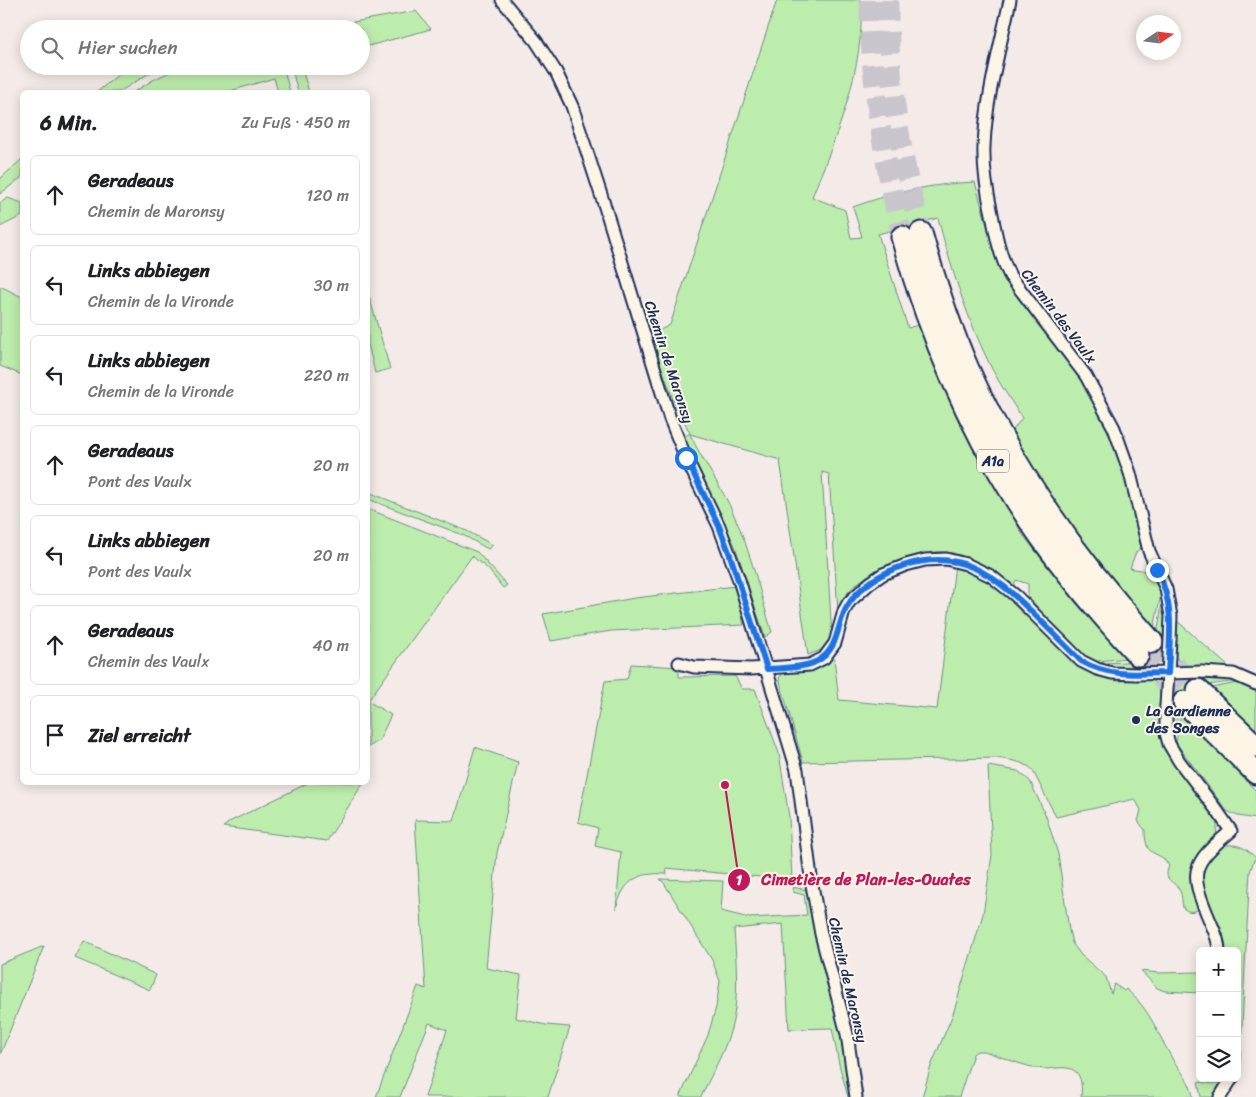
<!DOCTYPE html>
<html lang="de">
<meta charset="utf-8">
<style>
:root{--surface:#fff;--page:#f6f6f6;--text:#202124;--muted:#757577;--line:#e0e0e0}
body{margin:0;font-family:Sriracha,sans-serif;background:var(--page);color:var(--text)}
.controls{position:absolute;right:15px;bottom:15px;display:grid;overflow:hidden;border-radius:8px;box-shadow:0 2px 12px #0003}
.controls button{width:45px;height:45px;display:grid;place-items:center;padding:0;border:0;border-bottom:1px solid var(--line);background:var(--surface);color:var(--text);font:25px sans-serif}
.compass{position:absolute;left:1136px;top:15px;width:45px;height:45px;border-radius:50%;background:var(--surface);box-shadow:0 2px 12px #0003;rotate:77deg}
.stop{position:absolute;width:15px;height:15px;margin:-11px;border:4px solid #1a73e8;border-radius:50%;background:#fff}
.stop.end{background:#1a73e8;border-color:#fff;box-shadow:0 1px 5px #0008}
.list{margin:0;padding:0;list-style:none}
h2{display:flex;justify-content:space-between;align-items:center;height:65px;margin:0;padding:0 20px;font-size:21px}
h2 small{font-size:16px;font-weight:400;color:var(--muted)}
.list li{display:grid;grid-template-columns:32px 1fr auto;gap:15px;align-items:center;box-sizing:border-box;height:80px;margin:0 10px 10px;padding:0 10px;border:1px solid var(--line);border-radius:8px}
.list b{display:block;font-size:19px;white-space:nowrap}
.list p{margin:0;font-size:16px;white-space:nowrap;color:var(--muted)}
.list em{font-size:16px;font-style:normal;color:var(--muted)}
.icon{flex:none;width:28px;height:28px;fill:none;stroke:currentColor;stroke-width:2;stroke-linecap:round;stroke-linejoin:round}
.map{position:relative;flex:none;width:1256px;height:1097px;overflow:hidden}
.search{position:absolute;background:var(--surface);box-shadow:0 2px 12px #0003;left:20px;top:20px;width:350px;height:55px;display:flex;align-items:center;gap:12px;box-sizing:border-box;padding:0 18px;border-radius:28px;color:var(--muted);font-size:19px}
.panel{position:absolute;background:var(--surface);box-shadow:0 2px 12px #0003;left:20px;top:90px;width:350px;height:695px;border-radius:8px}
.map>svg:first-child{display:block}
.green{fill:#bdedac;stroke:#6c8e85}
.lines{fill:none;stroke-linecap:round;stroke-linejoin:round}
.motorway-tunnel{stroke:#c9c5cc;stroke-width:21;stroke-dasharray:21 11;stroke-linecap:butt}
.minor-casing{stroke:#1b2f5e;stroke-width:15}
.motorway-casing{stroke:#1b2f5e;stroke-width:25}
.minor{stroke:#fcf5e5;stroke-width:11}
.motorway{stroke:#fcf5e5;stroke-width:21}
.minor-bridge-casing{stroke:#1b2f5e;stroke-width:15;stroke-linecap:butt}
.minor-bridge{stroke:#fcf5e5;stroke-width:11}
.route{stroke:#1a73e8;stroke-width:6}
.poi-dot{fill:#1b2f5e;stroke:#fcf5e5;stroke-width:2}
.labels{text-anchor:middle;stroke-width:4;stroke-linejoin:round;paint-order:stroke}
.shield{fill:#fcf5e5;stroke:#5e6a86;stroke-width:1}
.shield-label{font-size:14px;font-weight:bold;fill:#1b2f5e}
.street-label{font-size:15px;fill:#1b2f5e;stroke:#fcf5e5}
.poi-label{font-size:15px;font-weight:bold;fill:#1b2f5e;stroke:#fcf5e5;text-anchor:start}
.leader{fill:none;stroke:#c2185b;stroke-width:2}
.callout-dot{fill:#c2185b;stroke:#fcf5e5;stroke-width:2}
.mark-label{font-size:15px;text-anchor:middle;font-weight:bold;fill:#fff}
.callout-label{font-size:16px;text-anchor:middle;font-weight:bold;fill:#c2185b;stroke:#fcf5e5;stroke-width:4;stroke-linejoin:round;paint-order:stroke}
</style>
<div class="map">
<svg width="1256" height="1097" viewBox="0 0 1256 1097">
<rect width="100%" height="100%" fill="#f4ebe8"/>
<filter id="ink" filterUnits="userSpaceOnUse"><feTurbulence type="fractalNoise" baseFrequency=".02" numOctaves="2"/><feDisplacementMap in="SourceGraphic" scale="10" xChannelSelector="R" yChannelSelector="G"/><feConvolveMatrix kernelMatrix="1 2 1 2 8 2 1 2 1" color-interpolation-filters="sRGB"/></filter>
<g filter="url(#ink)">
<path class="green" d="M777 0H861C865 68 837 135 812 197L845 210 851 238 862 237 853 207C894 192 931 184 975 182L998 265 1019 297 1056 341 1098 404 1118 450 1129 487 1141 548 1136 552 1130 568 1152 572 1160 587 1161 594 1154 629 1085 549 1010 434 1022 418C1012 402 1001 386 992 369 968 321 951 269 938 218L878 234 908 328 918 325 959 422 1023 535 1076 603 1128 658 1098 661 1097 663C1112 662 1131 664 1144 657 1159 649 1160 610 1163 595L1165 605V634L1164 648 1162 657 1156 663 1152 665 1142 668 1130 669 1101 667 1082 655 1028 597V584L1016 580 1013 587C994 572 977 559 953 553 923 546 864 570 846 595 843 600 840 607 838 612L829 474 822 472 832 637 821 650 808 655 780 460 690 434C702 461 722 487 734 515 751 552 760 593 772 632L765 637 735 546 684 437 690 433 674 402 650 335 670 325Z
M416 11 431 29 361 48V29H313Z
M133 66H161L119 92H97L119 74Z
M182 66H283L290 92H278L274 78 227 92H134L153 80Z
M291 66H301L309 92H298Z
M22 159V177L0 194V179Z
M8 198 22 203V216L0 227V203Z
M0 286 22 297V375L0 366Z
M368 292 390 369 375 373 368 344Z
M368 492 467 531 493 545 488 549 463 535 368 499Z
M368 509 477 552 507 585 503 588 488 569 472 556 368 701 391 715 379 741 368 747Z
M955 565 995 584 1016 607 1059 645 1068 657 1095 674 1117 681 1149 680 1156 683 1160 691V729L1165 751 1215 817 1217 826 1216 837 1196 858 1191 874 1192 885 1200 909C1193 912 1189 913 1183 908 1182 902 1182 895 1180 891 1175 880 1162 882 1169 866 1159 847 1145 862 1145 830L1138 821 1141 810 1135 799 1056 817 1032 769C1022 761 1009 760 997 758L803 762 779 678 784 672 821 665 834 658 839 700 937 709Z
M735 586 744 625 611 631 551 641 543 614 635 598Z
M1175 619 1229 667C1213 668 1178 675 1174 651 1173 641 1175 629 1175 619Z
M631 664 679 667V677L735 676 742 689H755L779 753 789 817 792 880 666 868 667 874C637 872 624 880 616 909L621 852 595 846 598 828 578 822 605 681 627 679Z
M1191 676 1225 677 1240 681C1181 688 1183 684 1173 742 1171 734 1171 727 1170 719 1170 698 1169 685 1191 676Z
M1242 682 1256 690V729L1212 688Z
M1181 713 1256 791V819L1238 816 1227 811 1176 743Z
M475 747 518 762 497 853 486 968 521 975 516 1018 546 1025 570 1027 548 1097H425L447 1030 429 1023 400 1097H376L418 986 426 989 415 820 454 821Z
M988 766 1018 771 1030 781 1046 816 1058 854 1069 930 1072 943 1081 955 1106 977 1111 994 1114 984 1124 991 1126 989C1151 1010 1157 1033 1173 1060 1181 1072 1191 1082 1193 1097H1081C1082 1088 1082 1077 1075 1071 1067 1065 1053 1069 1044 1069 1024 1067 1003 1057 984 1051H977L973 1054 959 1097H922L931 1066 953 1014 983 914 992 855Z
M310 782 363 783 327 841 223 827 231 821Z
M1226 845C1238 844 1247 848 1256 858V860H1254L1250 872 1249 888 1240 1065 1237 1061V951H1224C1221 934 1215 917 1209 901 1207 897 1203 892 1202 887 1199 869 1209 852 1226 845Z
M660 879 723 881 721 911 749 918 807 915 804 895 793 892 792 887 807 890 819 949 837 1010 843 1038 850 1097H848L839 1064 832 1028 789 1029 783 924 734 929C736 962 740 997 731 1029 724 1053 711 1075 701 1097H680L708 1035 716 1007 720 981 712 960 664 883Z
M84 941 156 975 150 990 75 958Z
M44 946 0 1055V964Z
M1141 971 1159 973 1200 972V993L1165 991 1157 988Z
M1226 1081 1216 1097H1201L1198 1082 1214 1084Z"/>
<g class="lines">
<path class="motorway-tunnel" d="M870 0C870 81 884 159 902 237
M888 0C887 79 901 157 921 233
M1152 642 1198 690
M1138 655 1184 702"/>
<g class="minor-casing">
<path id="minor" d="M502 0 536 41 556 72 572 106 605 207 670 419 686 458 719 526 739 580 797 770 812 885 821 934 847 1034 856 1097
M1010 0C1000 48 986 97 984 146 983 169 987 192 992 214 996 236 1000 256 1010 276L1086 376 1114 428 1130 473 1149 551 1166 589 1171 616 1170 640
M679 663 694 667 751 669 810 665 824 658 835 643 844 611 849 602 870 583 883 574 906 565 925 560 946 559 966 564 991 576 1016 596 1081 661 1097 669 1112 673 1136 674
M1202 672 1233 674 1256 684
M1166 706V733L1169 744 1179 761 1218 812 1231 831C1190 865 1189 872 1210 921 1214 930 1219 940 1219 951
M1220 1097 1232 1078"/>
</g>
<g class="motorway-casing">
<path id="motorway" d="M921 233C934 279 949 325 968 369 1014 471 1077 560 1152 642
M902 237C928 330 965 418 1016 500 1051 556 1094 607 1138 655
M1198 690 1256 746
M1184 702 1256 773"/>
</g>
<use href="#minor" class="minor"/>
<use href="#motorway" class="motorway"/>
<g class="minor-bridge-casing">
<path id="minor-bridge" d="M1136 674 1202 672
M1166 706 1170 640"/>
</g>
<use href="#minor-bridge" class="minor-bridge"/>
</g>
</g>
<g class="lines" filter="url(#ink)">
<path class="route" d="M686 458 719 526 729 552 767 669C795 667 826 670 836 637 840 626 842 612 850 602 862 585 883 572 903 566 960 547 994 575 1033 613 1049 629 1065 645 1081 661 1109 677 1137 674 1168 673 1170 634 1175 606 1157 570"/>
</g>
<circle class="poi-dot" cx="1136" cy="720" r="5"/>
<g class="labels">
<rect class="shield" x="977" y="449.5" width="32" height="23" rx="4"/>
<g class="shield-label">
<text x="993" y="466">A1a</text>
</g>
<g class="street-label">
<text transform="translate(1059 316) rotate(53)" y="5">Chemin des Vaulx</text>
<text transform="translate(669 362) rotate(72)" y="5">Chemin de Maronsy</text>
<text transform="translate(848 980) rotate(77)" y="5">Chemin de Maronsy</text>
</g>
<g class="poi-label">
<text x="1146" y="716">La Gardienne<tspan x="1146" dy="17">des Songes</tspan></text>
</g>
</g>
<path class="leader" d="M725 785L739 880"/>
<g class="callout-dot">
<circle cx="725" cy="785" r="5"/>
<circle cx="739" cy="880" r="12"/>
</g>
<g class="mark-label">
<text x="739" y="885">1</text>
</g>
<g class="callout-label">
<text x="866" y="885">Cimetière de Plan-les-Ouates</text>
</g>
</svg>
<div class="controls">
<button>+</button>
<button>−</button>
<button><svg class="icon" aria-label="layers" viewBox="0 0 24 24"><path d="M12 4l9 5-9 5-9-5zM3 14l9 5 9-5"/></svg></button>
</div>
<svg class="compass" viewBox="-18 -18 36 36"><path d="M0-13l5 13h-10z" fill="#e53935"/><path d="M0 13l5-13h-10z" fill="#757577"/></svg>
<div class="stop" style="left:686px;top:458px"></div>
<div class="stop end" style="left:1157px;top:570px"></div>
<div class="search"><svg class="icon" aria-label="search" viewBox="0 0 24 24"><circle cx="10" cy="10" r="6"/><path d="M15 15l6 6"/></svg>Hier suchen</div>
<section class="panel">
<h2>6 Min.<small>Zu Fuß · 450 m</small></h2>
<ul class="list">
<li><svg class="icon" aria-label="ahead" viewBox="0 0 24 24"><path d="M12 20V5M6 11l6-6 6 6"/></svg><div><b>Geradeaus</b><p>Chemin de Maronsy</p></div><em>120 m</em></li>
<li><svg class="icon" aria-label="left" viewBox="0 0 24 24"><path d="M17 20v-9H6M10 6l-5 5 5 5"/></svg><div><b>Links abbiegen</b><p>Chemin de la Vironde</p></div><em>30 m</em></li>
<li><svg class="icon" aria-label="left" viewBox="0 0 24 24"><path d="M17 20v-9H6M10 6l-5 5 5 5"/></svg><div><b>Links abbiegen</b><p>Chemin de la Vironde</p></div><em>220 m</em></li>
<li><svg class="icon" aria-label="ahead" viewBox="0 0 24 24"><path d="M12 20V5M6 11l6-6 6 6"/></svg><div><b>Geradeaus</b><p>Pont des Vaulx</p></div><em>20 m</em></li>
<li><svg class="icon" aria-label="left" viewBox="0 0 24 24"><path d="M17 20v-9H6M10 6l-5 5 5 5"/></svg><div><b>Links abbiegen</b><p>Pont des Vaulx</p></div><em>20 m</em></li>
<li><svg class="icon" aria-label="ahead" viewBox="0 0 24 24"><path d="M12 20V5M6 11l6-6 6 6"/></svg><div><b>Geradeaus</b><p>Chemin des Vaulx</p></div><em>40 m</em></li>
<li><svg class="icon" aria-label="arrive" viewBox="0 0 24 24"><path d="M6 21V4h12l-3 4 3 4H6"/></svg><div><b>Ziel erreicht</b></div></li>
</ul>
</section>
</div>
